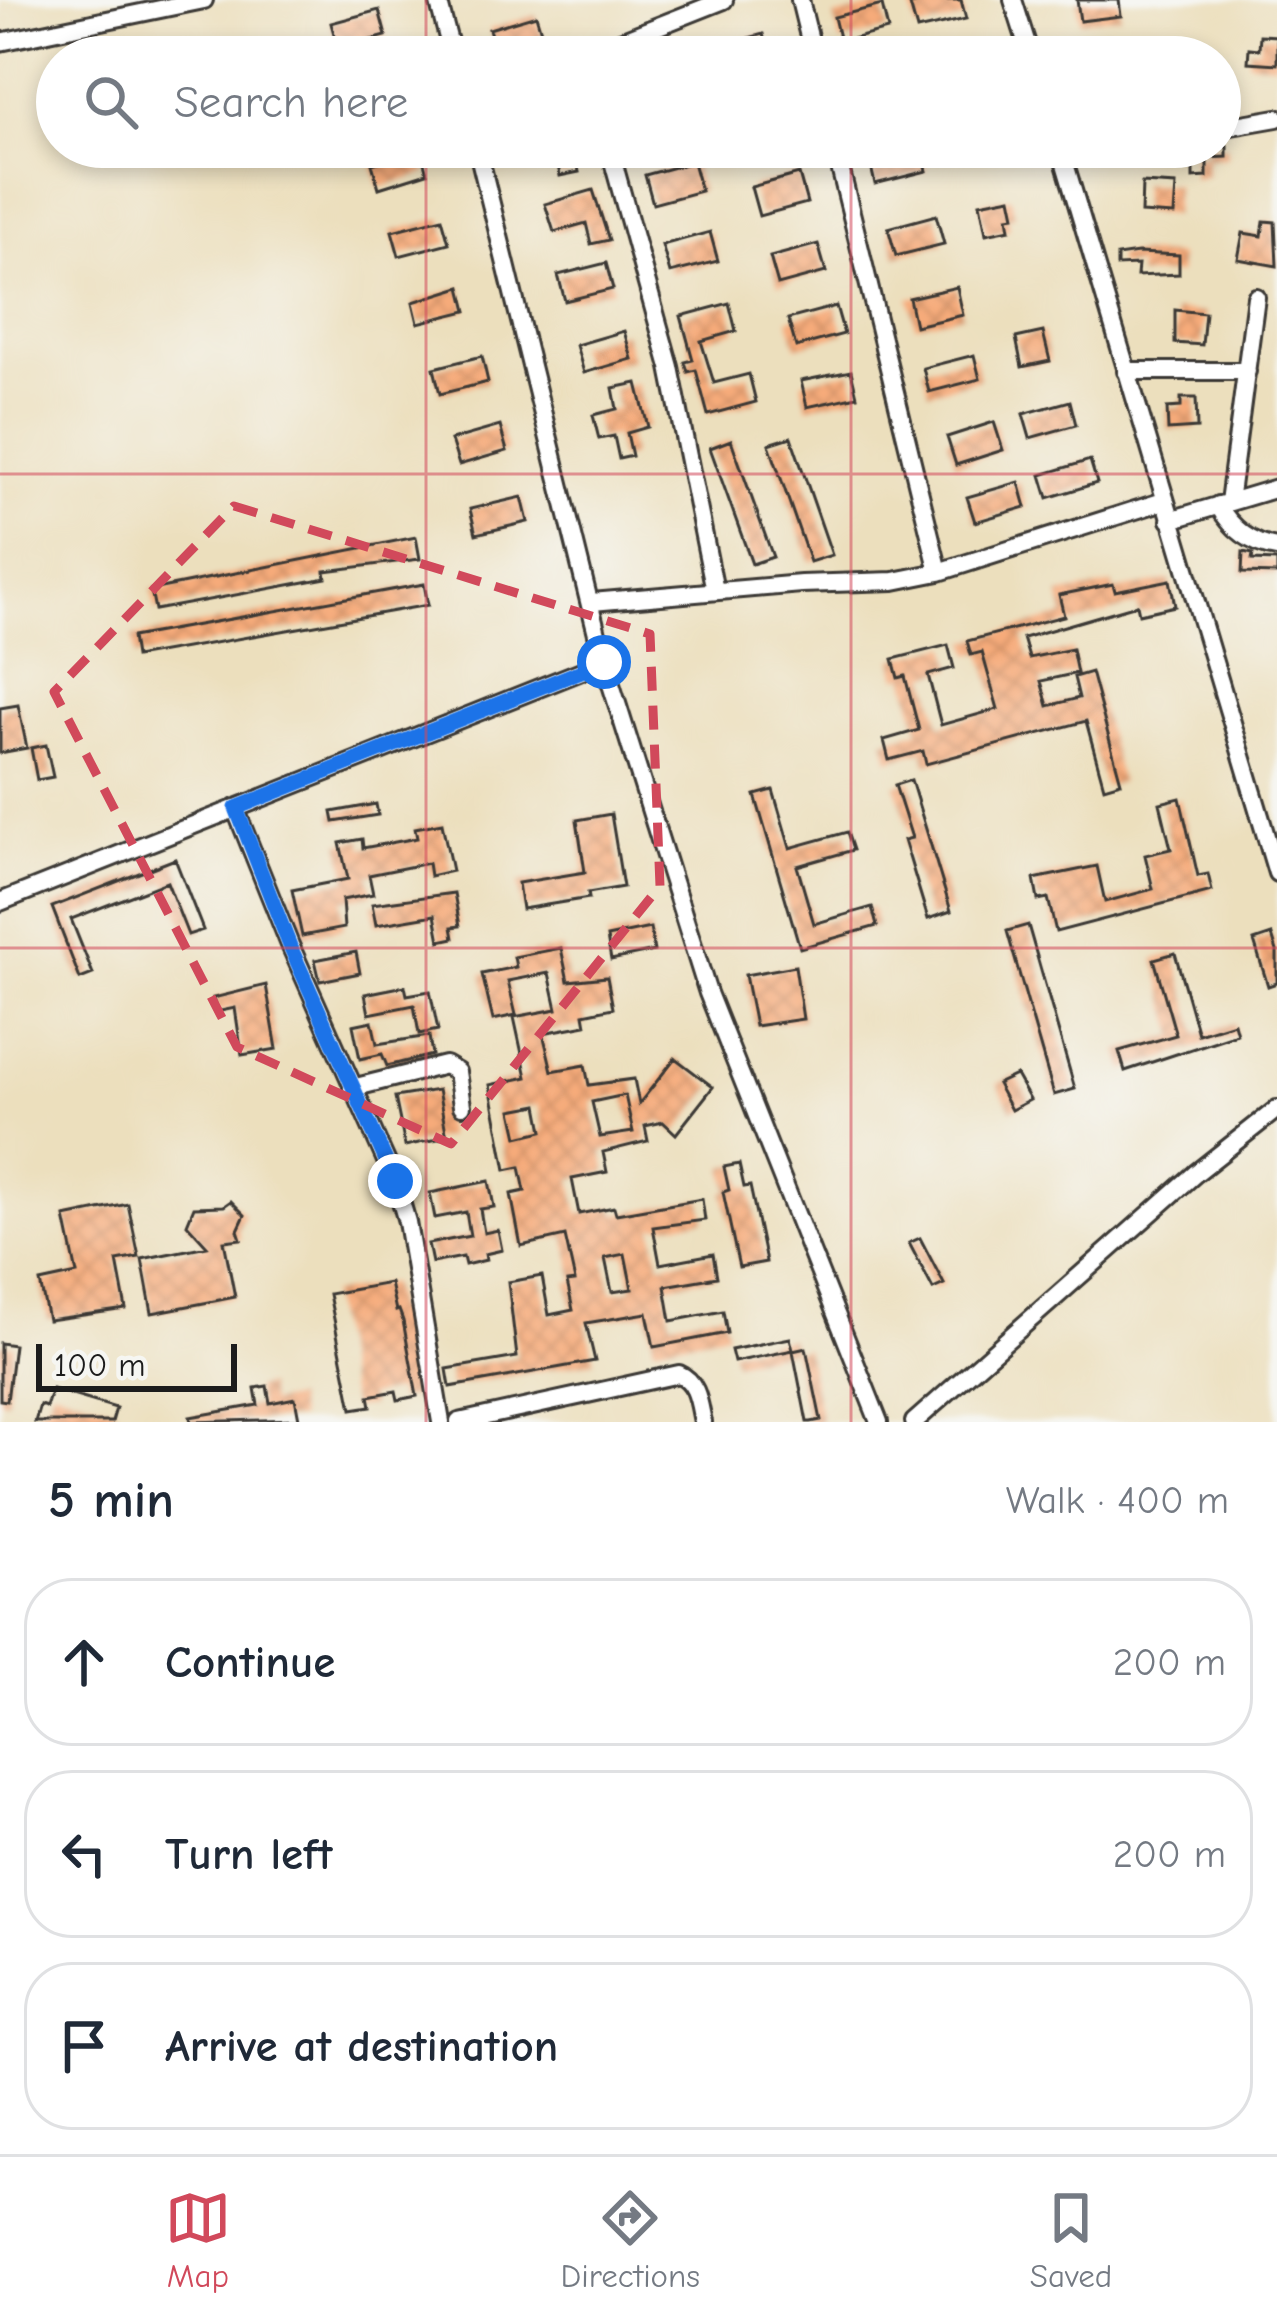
<!DOCTYPE html>
<meta charset="utf-8">
<style>
:root{--surface:#fff;--page:#f6f6f7;--text:#1f2937;--muted:#747a83;--line:#e0e1e3;--accent:#d1495b}
body{margin:0;font-family:"Comic Neue",sans-serif;background:var(--page);color:var(--text)}
.scale{position:absolute;left:36px;bottom:30px;width:201px;box-sizing:border-box;padding-left:12px;border:6px solid #1c1c1c;border-top:0;font-size:33px;line-height:42px;white-space:nowrap;color:#1c1c1c;-webkit-text-stroke:9px #f6f6f2;paint-order:stroke}
.stop{position:absolute;width:36px;height:36px;margin:-27px;border:9px solid #1a73e8;border-radius:50%;background:#fff}
.stop.end{background:#1a73e8;border-color:#fff;box-shadow:0 3px 12px #0008}
.list{margin:0;padding:0;list-style:none}
h2{display:flex;justify-content:space-between;align-items:center;height:156px;margin:0;padding:0 48px;font-size:51px}
h2 small{font-size:39px;font-weight:400;color:var(--muted)}
.list li{display:grid;grid-template-columns:78px 1fr auto;gap:36px;align-items:center;box-sizing:border-box;height:168px;margin:0 24px 24px;padding:0 24px;border:3px solid var(--line);border-radius:48px}
.list b{display:block;font-size:45px;white-space:nowrap}
.list em{font-size:39px;font-style:normal;color:var(--muted)}
.icon{flex:none;width:66px;height:66px;fill:none;stroke:currentColor;stroke-width:2;stroke-linecap:round;stroke-linejoin:round}
.map{position:relative;flex:none;width:1277px;height:1422px;overflow:hidden}
.search{position:absolute;background:var(--surface);box-shadow:0 6px 18px #0003;left:36px;right:36px;top:36px;height:132px;display:flex;align-items:center;gap:30px;box-sizing:border-box;padding:0 42px;border-radius:66px;color:var(--muted);font-size:45px}
.sheet{height:732px;background:var(--surface)}
nav{display:flex;justify-content:space-around;align-items:center;box-sizing:border-box;height:168px;border-top:3px solid var(--line);background:var(--surface);font-size:33px;color:var(--muted)}
nav a{display:grid;justify-items:center;gap:6px}
nav .on{color:var(--accent)}
.map>svg:first-child{display:block}
.building{fill:url(#building-cross-hatch);fill-rule:evenodd}
.lines{fill:none;stroke-linecap:round;stroke-linejoin:round}
.minor-casing{stroke:#3b3934;stroke-width:22}
.minor{stroke:#fff;stroke-width:16}
.route{stroke:#1a73e8;stroke-width:15}
.marked{fill:none;stroke:#d1495b;stroke-width:9;stroke-dasharray:24 15;stroke-linejoin:round}
.grid{fill:none;stroke:#d1495b;stroke-width:3;stroke-opacity:0.55}
</style>
<div class="map">
<svg width="1277" height="1422" viewBox="0 0 1277 1422">
<defs>
<pattern id="building-cross-hatch" width="8" height="8" patternUnits="userSpaceOnUse" patternTransform="scale(3)"><rect width="8" height="8" fill="#f6ab7a"/><path d="M0 0l8 8M0 8l8-8" fill="none" stroke="#d29369"/></pattern>
</defs>
<rect width="100%" height="100%" fill="#f6f6f2"/>
<filter id="ink" filterUnits="userSpaceOnUse"><feTurbulence type="fractalNoise" baseFrequency=".00833" numOctaves="2"/><feDisplacementMap in="SourceGraphic" scale="24" xChannelSelector="R" yChannelSelector="G"/><feConvolveMatrix kernelMatrix="1 2 1 2 8 2 1 2 1" color-interpolation-filters="sRGB"/></filter>
<filter id="wash" filterUnits="userSpaceOnUse"><feTurbulence type="fractalNoise" baseFrequency=".004" numOctaves="4" result="noise"/><feDisplacementMap in="SourceGraphic" scale="48" xChannelSelector="R" yChannelSelector="G"/><feGaussianBlur stdDeviation="2.7" result="paint"/><feColorMatrix in="noise" values="0 0 0 0 0 0 0 0 0 0 0 0 0 0 0 0 0 1.4 0 .05"/><feComposite in="paint" operator="in"/></filter>
<g filter="url(#wash)">
<rect width="100%" height="100%" fill="#ecdfbd"/>
<g id="blocks">
<path class="building" d="M932 0H961L966 19 917 30 910 5Z
M1077 0H1119L1121 16 1080 21Z
M882 5 888 30 840 42 834 17Z
M379 10 386 36 338 49 331 23Z
M536 15 543 38 496 52 489 29Z
M763 34 769 57H717L715 47Z
M1260 35 1277 36V64L1248 62 1249 48 1259 49Z
M1227 146V157L1207 158V177L1193 178V156L1206 155V148Z
M526 147H574L579 172 560 176 556 154 530 161Z
M914 147H921L927 171 875 184 869 158Z
M420 149 427 173 379 188 372 164Z
M693 162 701 191 653 204 645 175Z
M799 174 807 203 759 216 751 187Z
M1142 183 1176 185 1174 215 1141 213Z
M593 190 609 240 591 244 586 223 554 232 545 204Z
M1011 197 1015 216 1008 217 1010 229 986 234 980 203Z
M936 215 944 244 896 256 888 228Z
M442 218 449 243 399 256 392 231Z
M1264 221 1275 222 1277 266 1238 259 1243 233 1262 236Z
M710 232 718 261 670 273 662 245Z
M818 244 826 272 778 285 770 257Z
M1138 253 1179 255V274L1137 276 1138 265 1117 266V256Z
M606 263 613 289 565 301 558 275Z
M461 287 467 311 418 323 413 302Z
M957 287 963 315 915 326 909 298Z
M729 303 736 331 701 341 714 383 749 374 756 402 708 415 696 370 688 372 685 362 693 360 681 316Z
M836 306 844 334 796 347 788 319Z
M1175 310 1205 313 1202 345 1175 343Z
M624 331 632 359 584 373 576 345Z
M1043 332 1050 361 1022 367 1016 338Z
M974 355 980 379 929 392 923 368Z
M482 356 488 382 440 394 434 368Z
M851 371 857 396 807 407 801 381Z
M637 383 648 427 627 433 632 456 619 459 614 436 599 439 593 415 617 409 613 388Z
M1181 398H1196L1197 428 1168 430 1167 408 1181 407Z
M1070 401 1076 425 1030 438 1023 414Z
M994 422 1003 450 956 465 947 437Z
M500 426 507 451 459 465 451 440Z
M791 437 832 555 810 562 769 444Z
M731 440 773 557 752 564 710 448Z
M1090 460 1097 483 1048 498 1041 475Z
M1019 482 1026 507 975 522 967 497Z
M522 497 528 522 476 534 470 509Z
M416 537 420 559 325 571 326 578 155 610 151 590Z
M1243 552 1253 554 1252 560 1277 561V574L1242 573Z
M1170 580 1175 606 1139 614 1137 605 1023 638 1029 658 1072 649 1077 673 1041 681 1048 706 1079 698 1074 677 1091 672 1121 782 1104 787 1086 721 926 764 923 751 889 760 884 740 919 730 905 676 898 678 893 659 948 645 954 668 928 675 941 725 998 709 982 652 971 655 967 641 1064 616 1059 595 1113 584 1115 591Z
M424 584 428 605 135 657 132 637Z
M18 705 27 748 0 753V708Z
M46 745 53 777 37 780 31 748Z
M911 780 951 911 928 919 904 840 912 838 895 785Z
M773 790 790 848 847 832 853 850 797 866 814 924 872 907 877 926 800 948 755 795Z
M1180 798 1198 876 1208 874 1212 891 1056 932 1048 898 1038 900 1034 879 1097 866 1105 902 1153 889 1145 855 1171 849 1160 803Z
M376 804 378 815 334 822 332 812Z
M611 814 623 887 588 893 589 898 522 909 518 883 585 872 577 820Z
M442 823 452 871 430 876 428 863 369 875 373 894 342 900 344 928 302 936 292 890 348 879 340 843 362 839 363 848 417 838 415 828Z
M175 859 203 930 188 935 167 882 71 919 93 974 80 979 52 907Z
M454 893 460 926 452 927 454 938 440 941 435 915 376 925 372 904Z
M1028 925 1075 1089 1054 1095 1007 931Z
M650 928 654 951 611 960 607 937Z
M1272 935 1277 951V983L1268 986 1254 941Z
M561 948 568 981 607 977 613 1008 584 1014 586 1025 543 1033 552 1071 585 1065 589 1085 634 1079 639 1104 675 1058 713 1087 676 1134 663 1122 645 1126 648 1141 603 1152 607 1172 572 1179 579 1214 614 1207 616 1214 702 1199 705 1220 653 1227 660 1264 713 1254 717 1277 665 1286 671 1321 723 1311 727 1333 654 1347 647 1313 586 1323 595 1361 450 1387 447 1369 517 1357 508 1282 542 1276 549 1315 573 1310 567 1282 575 1281 565 1236 521 1246 511 1194 525 1191 520 1167 506 1170 490 1085 527 1077 514 1017 557 1009 549 973 508 981 516 1015 493 1020 482 974 516 967 514 957ZM625 1095 633 1132 600 1137 592 1102ZM538 1105 543 1131 518 1137 512 1110ZM625 1254 632 1289 612 1292 605 1258Z
M356 952 360 973 320 981 315 960Z
M1175 953 1198 1034 1234 1023 1237 1034 1125 1071 1119 1051 1176 1035 1154 959Z
M795 966 803 1019 755 1026 745 975Z
M266 985 277 1049 242 1055 235 1008 216 1012 213 998Z
M405 986 407 995 430 991 438 1030 419 1034 414 1005 369 1014 365 994Z
M372 1021 377 1044 429 1036 432 1055 387 1066 382 1054 360 1059 353 1025Z
M1016 1075 1030 1100 1011 1110 997 1084Z
M438 1090 447 1137 405 1146 395 1097Z
M739 1164 744 1187 750 1186 766 1262 739 1267 723 1192 729 1190 724 1167Z
M489 1181 494 1207 480 1209 484 1233 498 1230 502 1250 485 1254 486 1260 465 1265 463 1257 432 1263 428 1244 470 1236 466 1212 435 1218 430 1193Z
M231 1201 245 1215 238 1230 241 1239 224 1241 235 1297 152 1313 142 1259 207 1246 187 1224 194 1207 224 1206Z
M128 1204 139 1257 117 1261 126 1309 48 1320 40 1282 77 1274 65 1217Z
M920 1238 944 1284 933 1289 909 1243Z
M390 1283 396 1311 399 1310 403 1321 417 1396 398 1400 396 1391 369 1396 371 1406 352 1409 329 1294Z
M790 1338 793 1350 734 1362 731 1350Z
M0 1343 14 1345 7 1401 0 1400Z
M806 1348 821 1420 811 1422H807L793 1351Z
M267 1386 270 1403 295 1398 299 1419 191 1422 190 1417 258 1405 255 1388Z
M52 1389 116 1408 112 1422H35L40 1405 46 1407Z"/>
</g>
</g>
<g filter="url(#ink)">
<use href="#blocks" fill-opacity="0" stroke="#3b3934" stroke-width="3"/>
<g class="lines">
<g class="minor-casing">
<path id="minor" d="M438 0 453 57
M800 0 814 57
M1013 0 1031 57
M0 42 204 0
M580 57 724 0
M1220 128 1277 118
M477 147 604 662 708 993 879 1422
M609 147 670 367 715 591
M835 147 939 572
M1060 147 1277 873
M1063 156 1113 147
M1126 371H1247
M1229 502 1256 297
M1218 505C1231 528 1251 544 1277 548
M1170 520 1277 488
M592 602 801 584 894 581 939 572 1164 501
M235 808 290 945 395 1181 407 1222 441 1422
M0 902 604 662
M352 1088 445 1065 457 1072 462 1106
M459 1422 679 1374C698 1382 699 1404 703 1422
M914 1422 1196 1173 1277 1109"/>
</g>
<use href="#minor" class="minor"/>
</g>
</g>
<g class="lines" filter="url(#ink)">
<path class="route" d="M395 1181 290 946 236 808 604 662"/>
</g>
<path class="marked" d="M234 506 650 634 660 886 451 1144 237 1047 54 692Z"/>
<path class="grid" d="M426 0V57M851 0V57M426 147V1422M851 147V1422M0 474H1277M0 948H1277"/>
</svg>
<div class="scale">100 m</div>
<div class="stop" style="left:604px;top:662px"></div>
<div class="stop end" style="left:395px;top:1181px"></div>
<div class="search"><svg class="icon" aria-label="search" viewBox="0 0 24 24"><circle cx="10" cy="10" r="6"/><path d="M15 15l6 6"/></svg>Search here</div>
</div>
<section class="sheet">
<h2>5 min<small>Walk · 400 m</small></h2>
<ul class="list">
<li><svg class="icon" aria-label="ahead" viewBox="0 0 24 24"><path d="M12 20V5M6 11l6-6 6 6"/></svg><div><b>Continue</b></div><em>200 m</em></li>
<li><svg class="icon" aria-label="left" viewBox="0 0 24 24"><path d="M17 20v-9H6M10 6l-5 5 5 5"/></svg><div><b>Turn left</b></div><em>200 m</em></li>
<li><svg class="icon" aria-label="arrive" viewBox="0 0 24 24"><path d="M6 21V4h12l-3 4 3 4H6"/></svg><div><b>Arrive at destination</b></div></li>
</ul>
</section>
<nav>
<a class="on"><svg class="icon" aria-label="map" viewBox="0 0 24 24"><path d="M3 6l6-2 6 2 6-2v14l-6 2-6-2-6 2zM9 4v14M15 6v14"/></svg>Map</a>
<a><svg class="icon" aria-label="directions" viewBox="0 0 24 24"><path d="M12 3l9 9-9 9-9-9zM9 14v-3h6M13 9l2 2-2 2"/></svg>Directions</a>
<a><svg class="icon" aria-label="saved" viewBox="0 0 24 24"><path d="M7 4h10v16l-5-4-5 4z"/></svg>Saved</a>
</nav>
